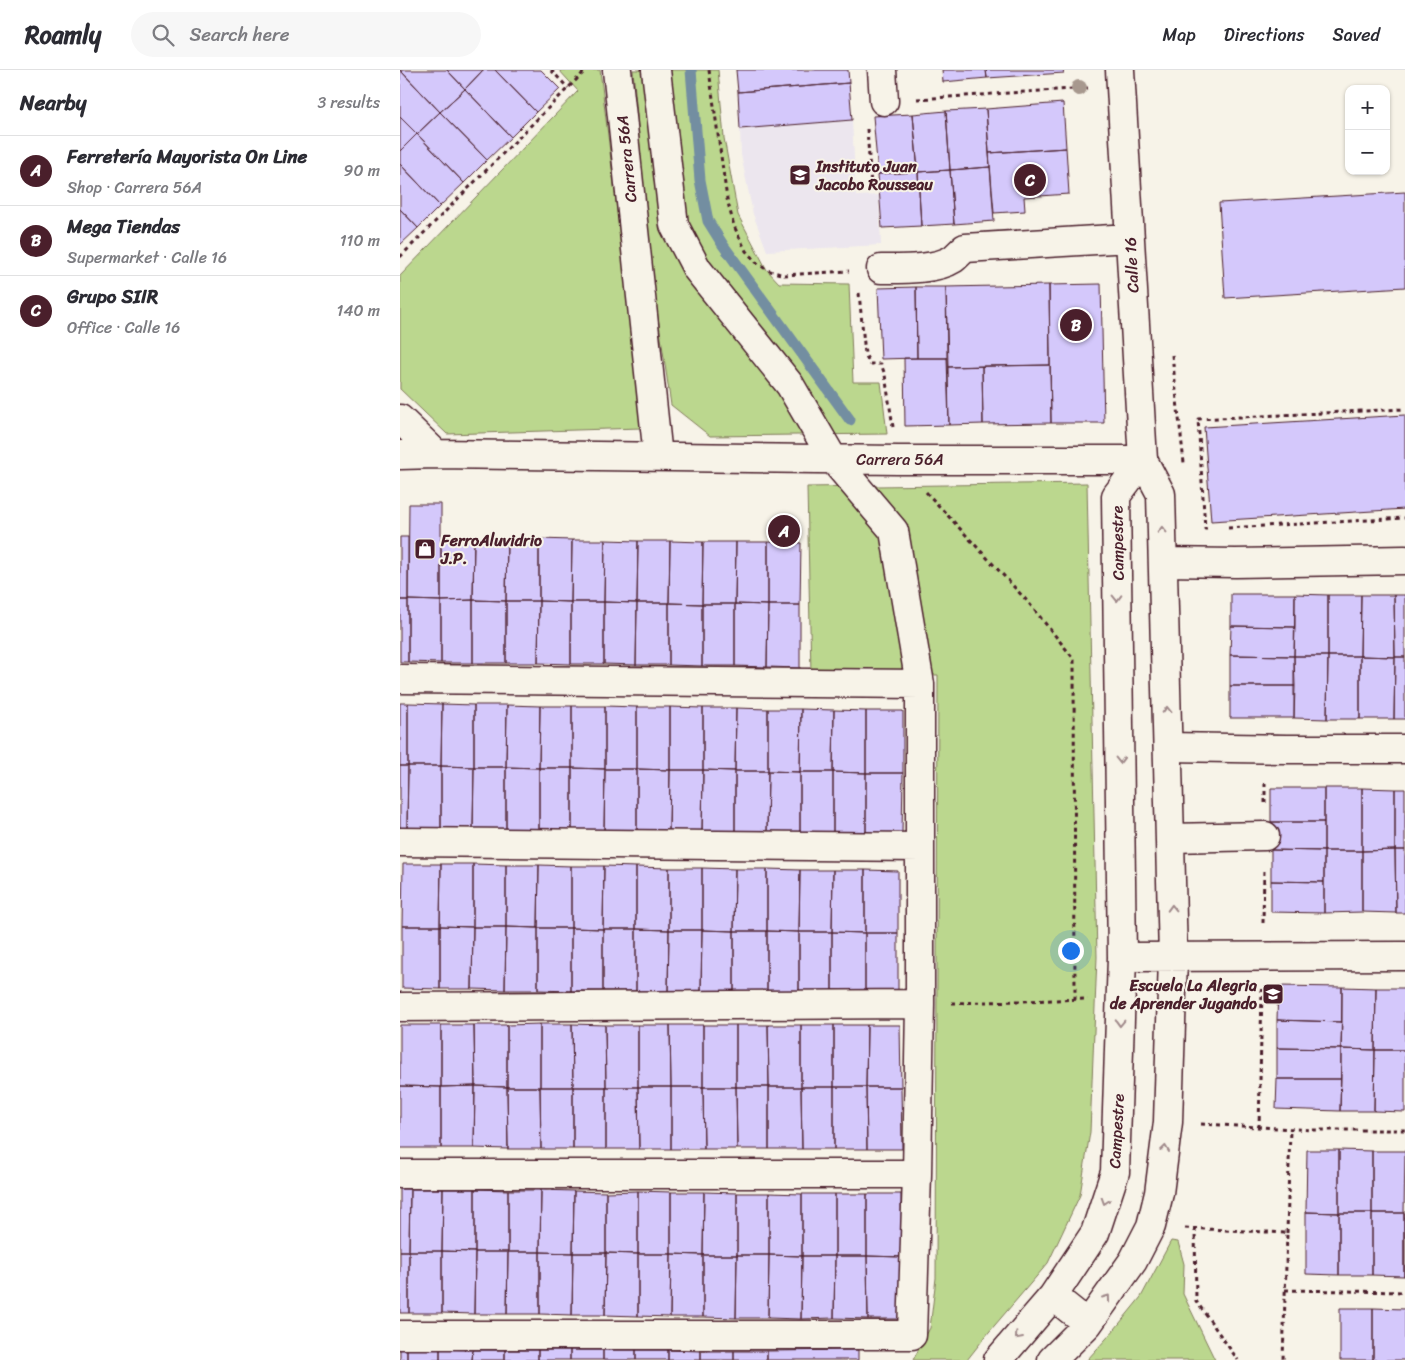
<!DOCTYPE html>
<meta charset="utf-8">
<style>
:root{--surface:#fff;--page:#f7f7f7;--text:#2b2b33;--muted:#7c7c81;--line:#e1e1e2;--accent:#4a1f2b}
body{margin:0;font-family:Sriracha,sans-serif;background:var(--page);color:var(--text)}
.controls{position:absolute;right:15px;top:15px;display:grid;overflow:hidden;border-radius:10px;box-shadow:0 1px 4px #0004}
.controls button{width:45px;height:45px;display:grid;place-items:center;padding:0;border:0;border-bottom:1px solid var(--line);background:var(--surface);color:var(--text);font:25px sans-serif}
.you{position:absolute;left:670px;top:880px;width:18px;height:18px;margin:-12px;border:4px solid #fff;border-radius:50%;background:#1a73e8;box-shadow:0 0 0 8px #1a73e833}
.badge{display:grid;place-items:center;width:32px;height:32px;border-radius:50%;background:var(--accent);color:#fff;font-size:16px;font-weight:700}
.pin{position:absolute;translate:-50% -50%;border:2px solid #fff;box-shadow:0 1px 5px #0006}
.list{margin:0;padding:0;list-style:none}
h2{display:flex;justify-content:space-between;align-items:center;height:65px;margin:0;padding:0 20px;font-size:21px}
h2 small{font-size:16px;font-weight:400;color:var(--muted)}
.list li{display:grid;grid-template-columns:32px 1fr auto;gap:15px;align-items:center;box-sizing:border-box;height:70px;padding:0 20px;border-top:1px solid var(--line)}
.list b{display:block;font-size:19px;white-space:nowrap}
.list p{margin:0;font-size:16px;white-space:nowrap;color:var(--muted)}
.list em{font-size:16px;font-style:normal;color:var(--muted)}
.icon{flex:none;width:28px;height:28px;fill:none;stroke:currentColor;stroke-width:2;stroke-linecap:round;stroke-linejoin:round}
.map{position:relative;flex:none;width:1005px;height:1290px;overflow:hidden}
header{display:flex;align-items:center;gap:30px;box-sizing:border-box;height:70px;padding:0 25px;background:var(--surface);border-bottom:1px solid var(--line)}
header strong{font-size:24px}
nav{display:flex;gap:28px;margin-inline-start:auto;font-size:18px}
.search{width:350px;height:45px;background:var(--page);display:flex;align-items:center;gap:12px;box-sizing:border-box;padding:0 18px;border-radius:28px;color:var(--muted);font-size:19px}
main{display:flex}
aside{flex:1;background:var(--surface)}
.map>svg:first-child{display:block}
.built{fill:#ece6ee}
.green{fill:#bbd78e;stroke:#827b5c}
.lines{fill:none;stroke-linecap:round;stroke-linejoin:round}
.stream{stroke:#738ea1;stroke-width:11}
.building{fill:#d4c8fb;stroke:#4a1f2b}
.minor-casing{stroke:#4a1f2b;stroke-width:31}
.path{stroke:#4a1f2b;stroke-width:3;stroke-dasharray:4 4;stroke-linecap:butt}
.minor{stroke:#f7f3e8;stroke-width:28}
.tree{fill:#a7988e}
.oneway{stroke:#a0898a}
.labels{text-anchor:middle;stroke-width:4;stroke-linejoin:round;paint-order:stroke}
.street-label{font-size:16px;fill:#4a1f2b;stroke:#f7f3e8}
.poi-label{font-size:16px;font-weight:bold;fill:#4a1f2b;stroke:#f7f3e8;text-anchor:start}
</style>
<header>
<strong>Roamly</strong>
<div class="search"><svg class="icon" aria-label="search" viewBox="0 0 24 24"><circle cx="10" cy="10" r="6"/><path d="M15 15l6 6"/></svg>Search here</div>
<nav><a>Map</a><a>Directions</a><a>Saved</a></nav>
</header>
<main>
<aside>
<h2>Nearby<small>3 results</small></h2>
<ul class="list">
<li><span class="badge">A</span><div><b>Ferretería Mayorista On Line</b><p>Shop · Carrera 56A</p></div><em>90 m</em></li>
<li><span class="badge">B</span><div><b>Mega Tiendas</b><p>Supermarket · Calle 16</p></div><em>110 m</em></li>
<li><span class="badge">C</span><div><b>Grupo SIIR</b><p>Office · Calle 16</p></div><em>140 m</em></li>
</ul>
</aside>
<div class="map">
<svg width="1005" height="1290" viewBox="0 0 1005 1290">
<rect width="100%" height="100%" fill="#f7f3e8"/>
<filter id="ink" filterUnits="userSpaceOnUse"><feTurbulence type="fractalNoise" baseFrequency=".02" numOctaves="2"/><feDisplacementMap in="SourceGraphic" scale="10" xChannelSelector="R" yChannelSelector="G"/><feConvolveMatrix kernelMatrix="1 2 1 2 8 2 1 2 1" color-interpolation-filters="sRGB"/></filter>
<g filter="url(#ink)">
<path class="built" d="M452 50 456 126 479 125 481 175 367 181 353 144 341 85 340 59Z"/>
<path class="green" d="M159 0H200L224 197 241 358 47 364 0 319V206L178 21Z
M233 0H318L324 68 338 145 367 200 379 213 449 214 453 312H481L487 364 310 366 271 335 251 200Z
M687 413 697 887 690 1062 680 1125 648 1193 589 1262 567 1290H513L530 1258 536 1208 538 605 411 604 407 417Z
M771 1171 778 1172 784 1194 783 1224 815 1290H687L715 1259 741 1227Z"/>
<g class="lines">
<path class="stream" d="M291 0 300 110 308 151 323 175 450 350"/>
</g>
<path class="building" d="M0 0H47L65 19 40 42Z
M0 0 40 42 17 64 0 47Z
M47 0H83L65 19Z
M83 0H95L136 42 111 67 65 19Z
M95 0H141L160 19 136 42Z
M336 0H448L449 13 338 22Z
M542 0H586L587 8 543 12Z
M586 0H663L664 3 587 8Z
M449 13 452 50 340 59 338 22Z
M65 19 111 67 87 90 40 42Z
M663 33 666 78 589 83 586 39Z
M586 39 590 97 550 100 546 41Z
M546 41 550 100 518 102 513 44Z
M40 42 87 90 64 113 17 64Z
M513 44 518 102 478 104 473 46Z
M0 47 17 64 0 81Z
M17 64 64 113 40 136 0 94V81Z
M666 78 669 124 624 127 625 141 594 143 589 83Z
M0 94 40 136 18 158 0 139Z
M590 97 594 151 554 154 550 100Z
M550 100 554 154 521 156 518 102Z
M518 102 521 156 482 158 478 104Z
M1005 122V217L825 228 819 133Z
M0 139 18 158 0 175Z
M701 214 704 353H651L649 215Z
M649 215 650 295 548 297 546 217Z
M516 217H546L547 288H517Z
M516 217 517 288 481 289 478 218Z
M504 288H547L549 355 505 356Z
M650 295 651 353 583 354 582 296Z
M582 296 583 354 549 355 548 297Z
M1005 345V439L811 451 804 357Z
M9 434H41V531L8 530Z
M0 467H8V530H0Z
M41 468H74L73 530 41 531Z
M74 468 107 469 106 531 73 530Z
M107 469H139V531H106Z
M139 469 172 470 171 532 139 531Z
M172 470H205L204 532H171Z
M205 470 238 471 237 533 204 532Z
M238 471H270L269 533H237Z
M270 471 303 472 302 534 269 533Z
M303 472H336L335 534H302Z
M336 472H368V535L335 534Z
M368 472 401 473 400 535H368Z
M831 524H895V557L831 556Z
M895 524 928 525V586H894Z
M928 525H961L960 586H928Z
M961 525H994L995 587 960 586Z
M994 525H1005V587H995Z
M0 530H8V592H0Z
M8 530 41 531V593L8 592Z
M73 530 106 531V593H73Z
M73 530V593H41V531Z
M106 531H139L138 593H106Z
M139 531 171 532V594L138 593Z
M171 532H204V594H171Z
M204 532 237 533 236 595 204 594Z
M237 533H269V595H236Z
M269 533 302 534V596L269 595Z
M302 534H335V596H302Z
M335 534 368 535 367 597 335 596Z
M368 535H400V598L367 597Z
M831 556 895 557 894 586 830 585Z
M830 585 894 586 895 616H830Z
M894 586H928L927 649 894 648Z
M928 586H960V649H927Z
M960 586 995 587 994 649H960Z
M995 587H1005V649H994Z
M830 616H895L894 648H830Z
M0 633H8V696H0Z
M8 633 42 634 41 696H8Z
M42 634 74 635V697L41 696Z
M74 635H107L106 697H74Z
M107 635 140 636 139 698 106 697Z
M140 636H172V698H139Z
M172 636H205V699L172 698Z
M205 636 237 637V699H205Z
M237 637H270V700L237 699Z
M270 637 303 638V700H270Z
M303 638H336L335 701 303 700Z
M336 638 368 639V701H335Z
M368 639H401L400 702 368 701Z
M401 639 434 640 433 702H400Z
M434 640 466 641V703L433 702Z
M466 641H503V703H466Z
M0 696H8L7 758H0Z
M8 696H41V758H7Z
M41 696 74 697 73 759 41 758Z
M74 697H106V759H73Z
M106 697 139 698V760L106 759Z
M139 698H172V760H139Z
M172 698 205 699 204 761 172 760Z
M205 699H237V761H204Z
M237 699 270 700 269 762 237 761Z
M270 700H303L302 763 269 762Z
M303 700 335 701V763H302Z
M335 701H368L367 764 335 763Z
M368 701 400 702V764H367Z
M400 702H433V764H400Z
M433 702 466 703V765L433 764Z
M466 703H503L502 763 466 765Z
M871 718H924V752H871Z
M924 718H962V781H924Z
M962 718 995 719V780L962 781Z
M995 719H1005V780H995Z
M871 752H924V781L871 780Z
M871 780 924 781V812L871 811Z
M995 780 996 843 962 842V781Z
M995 780H1005V843H996Z
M924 781H962V842L924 843Z
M3 794H41L40 856H2Z
M41 794H73V857L40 856Z
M73 794 106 795V857H73Z
M106 795H139L138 858 106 857Z
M139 795 171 796V858H138Z
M171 796H204L203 859 171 858Z
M204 796 236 797V859H203Z
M236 797 269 798V860L236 859Z
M269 798H302V860H269Z
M302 798 335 799 334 861 302 860Z
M335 799H367V861H334Z
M367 799 400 800 399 862 367 861Z
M400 800H433L432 862H399Z
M433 800H465V863L432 862Z
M465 800 498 801V863H465Z
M871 811 924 812V843L871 842Z
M2 856H40V919L2 918Z
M40 856 73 857 72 919H40Z
M73 857H106L105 920 72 919Z
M106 857 138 858V920H105Z
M138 858H171V921L138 920Z
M171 858 203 859V921H171Z
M203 859H236V921H203Z
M236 859 269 860 268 922 236 921Z
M269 860H302L301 922H268Z
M302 860 334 861V923L301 922Z
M334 861H367V923H334Z
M367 861 399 862V924L367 923Z
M399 862H432V924H399Z
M432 862 465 863V925L432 924Z
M465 863H498V926L465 925Z
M878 916 942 917V952L877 950Z
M942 917 976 918 975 980 941 979Z
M976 918H1005V980H975Z
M877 950 942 952 941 979 877 978Z
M140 954V1017H107V955Z
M140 954H172L173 1017H140Z
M172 954 205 955 206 1017H173Z
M0 955H41V1017L0 1016Z
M41 955H74L75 1016 41 1017Z
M74 955H107V1017L75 1016Z
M205 955H238V1017H206Z
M238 955H270L271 1017H238Z
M270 955H303V1017H271Z
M303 955H336V1017H303Z
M336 955H368L369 1017H336Z
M368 955H401V1017H369Z
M401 955H434V1017H401Z
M434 955H467L466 1017H434Z
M467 955H500L501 1017H466Z
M877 978 941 979V1009H877Z
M941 979 975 980 974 1041H940Z
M975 980H1005V1042L974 1041Z
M877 1009H941L940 1041 876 1039Z
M0 1016 41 1017V1078H0Z
M75 1016 74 1078H41V1017Z
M75 1016 107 1017 108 1079 74 1078Z
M107 1017H140L141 1079H108Z
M140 1017H173V1079H141Z
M173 1017H206V1079H173Z
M206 1017H238L239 1079H206Z
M238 1017H271V1079H239Z
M271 1017H303L304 1079H271Z
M303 1017H336L337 1079H304Z
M336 1017H369V1079H337Z
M369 1017H401L402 1079H369Z
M401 1017H434V1079H402Z
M434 1017H466L467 1079H434Z
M466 1017H501L502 1079H467Z
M907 1080H939V1143L906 1142Z
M939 1080 972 1081V1143H939Z
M972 1081H1005L1004 1143H972Z
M0 1119H10L9 1181H0Z
M10 1119H43L42 1181H9Z
M43 1119H75V1182L42 1181Z
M75 1119 108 1120V1182H75Z
M108 1120H141L140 1182H108Z
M141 1120 174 1121 173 1183 140 1182Z
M174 1121 206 1122V1183H173Z
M238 1121 271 1122V1184H238Z
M238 1121V1184L206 1183V1122Z
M271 1122H304L303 1185 271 1184Z
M304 1122 337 1123V1185H303Z
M337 1123H369V1185H337Z
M369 1123 402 1124V1186L369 1185Z
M402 1124H435V1186H402Z
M435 1124H467V1186H435Z
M467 1124H501L502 1187 467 1186Z
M906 1142 939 1143V1205L906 1204Z
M939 1143H972V1205H939Z
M972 1143H1004V1206L972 1205Z
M1004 1143H1005V1206H1004Z
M0 1181H9V1243H0Z
M9 1181H42V1243H9Z
M42 1181 75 1182 74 1244 42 1243Z
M75 1182H108L107 1244H74Z
M108 1182H140V1244H107Z
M140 1182 173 1183 172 1245 140 1244Z
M173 1183H206L205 1245H172Z
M206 1183 238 1184V1246L205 1245Z
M238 1184H271L270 1247 238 1246Z
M271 1184 303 1185V1247H270Z
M303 1185H337L336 1248 303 1247Z
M337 1185H369L368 1248H336Z
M369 1185 402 1186 401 1249 368 1248Z
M402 1186H435L434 1248 401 1249Z
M435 1186H467L468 1249 434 1248Z
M467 1186 502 1187 501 1249H468Z
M940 1238H973V1290H940Z
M973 1238 1005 1239V1290H973Z
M0 1279H7V1290H0Z
M7 1279H40V1290H7Z
M40 1279 73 1280 72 1290H40Z
M73 1280H105V1290H72Z
M105 1280H138V1290H105Z
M138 1280H170V1290H138Z
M170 1280H203V1290H170Z
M203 1280H236V1290H203Z
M236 1280H268V1290H236Z
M268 1280 301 1281V1290H268Z
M458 1280V1290H367V1281Z
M301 1281H334V1290H301Z
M334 1281H367V1290H334Z"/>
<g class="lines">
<g class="minor-casing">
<path id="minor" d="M217 0 258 387
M482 0 484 31
M481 199C501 199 536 200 553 189 557 186 561 181 565 178L729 168
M0 349 36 384
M0 385 36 384 498 390H743
M763 492 836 493 1005 490
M0 609 520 614
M768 677 886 679H1005
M770 768 865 766
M0 772 520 777
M722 887 1005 886
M0 937 520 934
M0 1104H517
M653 1226 688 1254
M0 1265H512L517 1104 520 934V614L494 461 433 389 390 315 297 199 274 155 256 0
M598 1290 653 1226 695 1163 715 1102 722 887 716 426 743 390
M652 1290 688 1254 733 1191 751 1156 759 1123 768 1052 773 887 761 424 743 390 720 0"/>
</g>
<path class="path" d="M151 0 168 18
M309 0 327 129 334 156 346 181 356 192 367 200 384 205 449 201
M517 29 688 18
M467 59 471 116
M0 187 184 2
M459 223 465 284 470 294H481L485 305 493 357
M772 285 784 393
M526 422 628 532 674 589 675 930
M828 458 1005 448
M807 459H805L798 349 1005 339
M865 733V712
M863 853 864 799
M552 933 688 929
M801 1054 915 1060H1005
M859 1058 862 919
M785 1158 887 1163 883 1290
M795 1158 796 1231 838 1290
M887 1163 890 1059
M885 1220 1005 1222"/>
<use href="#minor" class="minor"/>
</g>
<circle class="tree" cx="679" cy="18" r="8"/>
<defs><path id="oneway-chevron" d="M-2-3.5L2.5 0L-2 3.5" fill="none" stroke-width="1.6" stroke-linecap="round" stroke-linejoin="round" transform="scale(1.25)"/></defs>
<g class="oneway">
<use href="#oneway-chevron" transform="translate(762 460) rotate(-92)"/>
<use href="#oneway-chevron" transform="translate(717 528) rotate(89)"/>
<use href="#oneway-chevron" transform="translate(767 640) rotate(-91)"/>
<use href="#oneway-chevron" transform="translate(720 690) rotate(89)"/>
<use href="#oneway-chevron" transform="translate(772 838) rotate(-92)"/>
<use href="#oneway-chevron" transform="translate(720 953) rotate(92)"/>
<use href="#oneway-chevron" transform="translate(765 1079) rotate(-83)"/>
<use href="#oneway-chevron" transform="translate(705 1131) rotate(108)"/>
<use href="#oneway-chevron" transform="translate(707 1228) rotate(-54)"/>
<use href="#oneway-chevron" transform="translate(618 1266) rotate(131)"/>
</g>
</g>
<defs>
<g id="school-square" transform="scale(1.125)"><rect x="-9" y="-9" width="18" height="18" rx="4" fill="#4a1f2b" stroke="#f7f3e8"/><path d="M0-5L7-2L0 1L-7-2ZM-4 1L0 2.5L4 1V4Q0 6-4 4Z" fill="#fff"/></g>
<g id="shop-square" transform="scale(1.125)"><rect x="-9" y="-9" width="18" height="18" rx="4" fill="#4a1f2b" stroke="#f7f3e8"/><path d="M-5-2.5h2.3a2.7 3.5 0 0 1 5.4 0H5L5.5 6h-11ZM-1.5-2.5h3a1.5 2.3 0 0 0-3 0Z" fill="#fff"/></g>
</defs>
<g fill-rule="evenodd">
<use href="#school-square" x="400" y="105"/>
<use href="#shop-square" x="25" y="479"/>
<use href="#school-square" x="873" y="924"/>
</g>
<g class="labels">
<g class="street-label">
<text transform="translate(226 89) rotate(-96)" y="6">Carrera 56A</text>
<text transform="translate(731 195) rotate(-93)" y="6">Calle 16</text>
<text x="500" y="395">Carrera 56A</text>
<text transform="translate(717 473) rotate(-91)" y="6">Campestre</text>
<text transform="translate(716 1061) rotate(-87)" y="6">Campestre</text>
</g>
<g class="poi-label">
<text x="416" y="102">Instituto Juan<tspan x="416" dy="18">Jacobo Rousseau</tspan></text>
<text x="41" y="476">FerroAluvidrio<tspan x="41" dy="18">J.P.</tspan></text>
<text x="857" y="921" text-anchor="end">Escuela La Alegria<tspan x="857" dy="18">de Aprender Jugando</tspan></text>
</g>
</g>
</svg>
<div class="controls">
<button>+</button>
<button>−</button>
</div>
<div class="you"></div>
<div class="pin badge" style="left:384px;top:461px">A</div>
<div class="pin badge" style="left:676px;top:255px">B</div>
<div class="pin badge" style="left:630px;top:110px">C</div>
</div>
</main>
